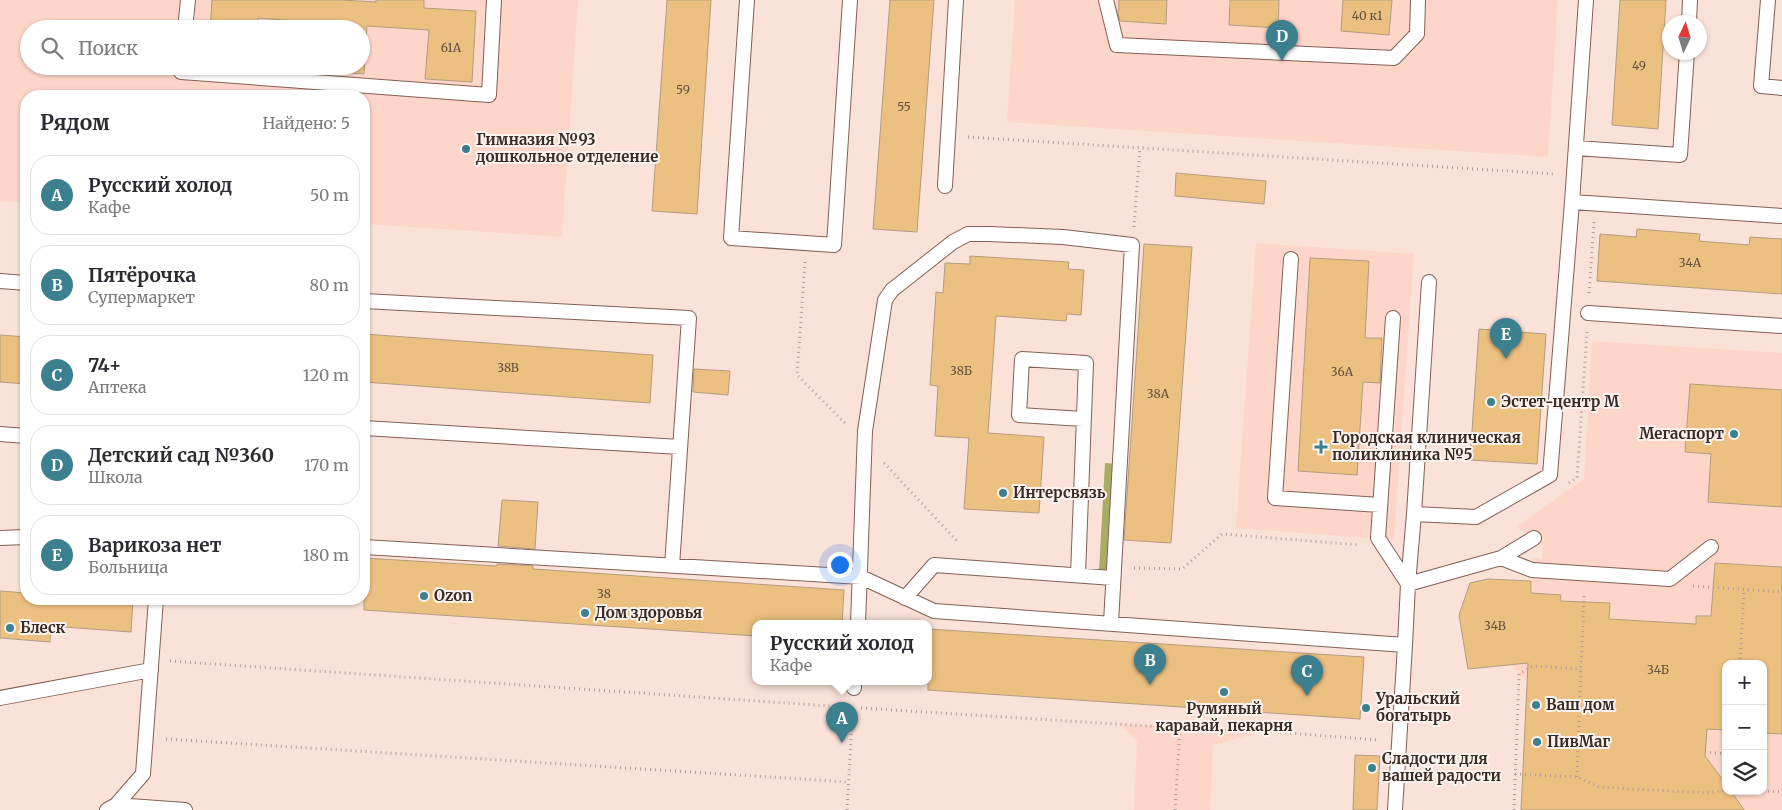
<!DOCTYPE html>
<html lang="ru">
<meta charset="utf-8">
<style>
:root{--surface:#fff;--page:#f2f2f3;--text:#2b2b33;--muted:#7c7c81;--line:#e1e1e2;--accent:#3c808f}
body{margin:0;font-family:Merriweather,serif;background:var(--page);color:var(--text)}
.controls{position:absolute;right:15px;bottom:15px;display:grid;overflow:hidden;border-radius:10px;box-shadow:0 1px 4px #0004}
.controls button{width:45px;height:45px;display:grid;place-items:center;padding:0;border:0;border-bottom:1px solid var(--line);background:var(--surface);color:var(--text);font:25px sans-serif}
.compass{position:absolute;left:1662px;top:15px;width:45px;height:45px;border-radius:50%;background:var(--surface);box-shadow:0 1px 4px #0004;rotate:4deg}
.you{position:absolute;left:839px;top:564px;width:18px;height:18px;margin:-12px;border:4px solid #fff;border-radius:50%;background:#1a73e8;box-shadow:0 0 0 8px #1a73e833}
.badge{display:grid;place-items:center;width:32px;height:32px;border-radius:50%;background:var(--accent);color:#fff;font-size:16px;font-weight:700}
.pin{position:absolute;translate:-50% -41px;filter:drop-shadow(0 1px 2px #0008)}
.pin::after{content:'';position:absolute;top:26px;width:18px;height:15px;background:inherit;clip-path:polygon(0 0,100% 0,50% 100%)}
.popup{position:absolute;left:752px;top:620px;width:180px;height:65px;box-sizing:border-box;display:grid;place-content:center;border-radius:10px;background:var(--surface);filter:drop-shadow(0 1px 4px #0005);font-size:16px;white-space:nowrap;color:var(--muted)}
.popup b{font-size:19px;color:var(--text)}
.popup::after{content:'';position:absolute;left:50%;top:100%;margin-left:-10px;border:10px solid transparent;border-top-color:var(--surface)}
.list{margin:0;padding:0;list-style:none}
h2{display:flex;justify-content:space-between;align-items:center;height:65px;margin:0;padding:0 20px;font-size:21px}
h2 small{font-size:16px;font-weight:400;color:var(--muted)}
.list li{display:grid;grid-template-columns:32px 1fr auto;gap:15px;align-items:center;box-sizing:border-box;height:80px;margin:0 10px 10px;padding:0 10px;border:1px solid var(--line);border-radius:20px}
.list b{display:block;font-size:19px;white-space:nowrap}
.list p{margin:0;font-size:16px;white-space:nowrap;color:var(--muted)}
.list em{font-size:16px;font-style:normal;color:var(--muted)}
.icon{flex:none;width:28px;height:28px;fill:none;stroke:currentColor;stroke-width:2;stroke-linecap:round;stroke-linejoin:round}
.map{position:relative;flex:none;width:1782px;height:810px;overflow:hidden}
.search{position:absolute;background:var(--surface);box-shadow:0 1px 4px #0004;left:20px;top:20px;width:350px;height:55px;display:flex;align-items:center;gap:12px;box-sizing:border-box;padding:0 18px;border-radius:28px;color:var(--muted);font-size:19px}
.panel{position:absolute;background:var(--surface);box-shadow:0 1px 4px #0004;left:20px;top:90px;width:350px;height:515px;border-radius:20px}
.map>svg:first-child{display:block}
.built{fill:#fdd6c9;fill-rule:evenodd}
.forest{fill:#a9ac63}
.building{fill:#ecc081;stroke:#b39d7f}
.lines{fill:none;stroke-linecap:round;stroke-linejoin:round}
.lane-casing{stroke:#836054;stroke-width:16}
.path{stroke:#b29d96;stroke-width:3;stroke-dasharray:1 4;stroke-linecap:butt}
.lane{stroke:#fff;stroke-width:14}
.poi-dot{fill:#3c808f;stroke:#fbf3f0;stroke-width:2}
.labels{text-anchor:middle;stroke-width:4;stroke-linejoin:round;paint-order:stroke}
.number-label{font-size:12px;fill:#66503c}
.poi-label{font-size:15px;font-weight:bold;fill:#3a2b25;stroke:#fbf3f0;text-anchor:start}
</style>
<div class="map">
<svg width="1782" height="810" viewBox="0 0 1782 810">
<rect width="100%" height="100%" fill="#fae2d9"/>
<path class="built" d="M0 0H578L562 237 364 224V96H26V203L0 201ZM29 29H361V66H29Z
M1015 0H1558L1548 157 1007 122Z
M1256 243 1414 254 1394 540 1236 528Z
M1592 341 1782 353V810H1521L1528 683 1511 665 1528 637 1533 558 1542 559 1543 544 1516 527 1584 479ZM1726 664H1763V791H1726Z
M1120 724 1263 731 1213 745 1210 810H1134L1137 741Z"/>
<path class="forest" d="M1105 463 1118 464 1112 571H1099Z"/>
<path class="building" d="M212 0H341L376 2V0H424V8L476 11 472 82 425 79 429 30 367 26 364 74 319 71V66H361V29H321L322 23 258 18 257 29H210Z
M667 0H711L697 214 652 211Z
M890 0H934L917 232 873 229Z
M1119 0H1167L1166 24 1120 21 1118 14Z
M1230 0H1279L1278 28 1229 25Z
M1343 0H1392L1389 35 1341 31Z
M1620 0H1666L1658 129 1612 125Z
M1176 173 1266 181 1264 204 1175 196Z
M1637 229 1700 234 1699 241 1749 245 1750 237 1782 239V294L1597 281 1600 234 1636 237Z
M1144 244 1192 247 1171 543 1124 540Z
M970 256 1069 262 1068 269 1084 270 1081 315 1067 314 1066 321 996 316 988 433 1044 437 1039 513 964 509 969 438 935 436 938 386 930 385 936 292 943 293 945 263 970 264Z
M1310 258 1369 261 1365 338H1382L1380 383 1363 382 1357 475 1298 471Z
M1479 329 1546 334 1537 464 1470 460Z
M364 334 653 355 650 403 364 382Z
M0 335 26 337V384L0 382Z
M694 369 730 371 728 395 693 392Z
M1690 384 1782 390V507L1708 502 1711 454 1685 452Z
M502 500 538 502 535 549 498 546Z
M364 558 497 566V564L533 566V569L844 590 842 624H756V636L364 610Z
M1715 563 1782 567V734L1763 733V664H1726V730L1707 729 1705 756 1726 784V791H1731L1744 810H1521L1528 663 1468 669 1459 615 1470 583 1488 579 1531 581V593L1561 595 1560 601 1610 603 1609 619 1696 624V616H1711Z
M0 591 26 593V599H133L131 632 51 626 50 642 0 638Z
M928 629 1364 657 1360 719 928 690Z
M1355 755 1380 756 1377 810H1353Z"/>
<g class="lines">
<g class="lane-casing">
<path id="lane" d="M747 0 731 238 834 245 850 0
M1106 0 1117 45 1394 58 1417 34 1418 0
M1586 0 1572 202 1782 216
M1768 0 1761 86 1782 88
M1689 22 1690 0
M185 29 188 0
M181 66V72L489 95 494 0
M1576 148 1680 155 1687 52
M945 186 956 0
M1291 259 1275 498 1380 505
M0 281 26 283
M364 301 689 318 672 566
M1588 313 1782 326
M1393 318 1378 538 1408 584 1501 558 1534 538
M364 428 680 447
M0 434 26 436
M1414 514 1476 517 1550 475 1572 202
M0 538 26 537
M364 547 861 577 934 611 1405 645 1395 810
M1501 558 1532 570 1670 579 1711 547
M1078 575 1086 363 1022 359 1019 415 1083 419
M905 598 934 565 1113 578
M858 624 865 431 885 300 892 290 953 242 968 234H989L1063 237 1132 245 1111 623
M1405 645 1408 584 1414 514 1429 282
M854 688V682
M0 698 151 670
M116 805 143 774 156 599
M107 810 116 805 185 810"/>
</g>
<path class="path" d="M968 137 1554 174
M1134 227 1140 148
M805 262 797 375 845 423
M1589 293 1594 222
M884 463 959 543
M1569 483 1577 478 1587 332
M1134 568 1182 569 1222 534 1360 545
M1693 586 1782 592
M170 661 845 707
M1740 664 1744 590
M861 708 1180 728 1263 731 1379 740
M166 739 849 782
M1578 742 1601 744
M1705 752 1726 754
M1515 774 1577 777 1599 787 1705 793 1726 790
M1577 777 1584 594
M1763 791 1782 792
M847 810 853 707
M1175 810 1180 728
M1514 810 1519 674 1533 666 1581 669"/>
<use href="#lane" class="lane"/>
</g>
<g class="poi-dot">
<circle cx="466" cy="149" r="5"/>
<circle cx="1491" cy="402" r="5"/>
<circle cx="1734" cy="434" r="5"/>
<path d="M1318.5 439.5h5v5h5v5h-5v5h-5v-5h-5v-5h5z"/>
<circle cx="1003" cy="493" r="5"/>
<circle cx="424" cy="596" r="5"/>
<circle cx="585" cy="613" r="5"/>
<circle cx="10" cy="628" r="5"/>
<circle cx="1224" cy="692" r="5"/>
<circle cx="1536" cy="705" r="5"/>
<circle cx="1366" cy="708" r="5"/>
<circle cx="1537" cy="742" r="5"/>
<circle cx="1372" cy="768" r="5"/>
</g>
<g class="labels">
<g class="number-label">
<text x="1367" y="20">40 к1</text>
<text x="451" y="52">61А</text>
<text x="1639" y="70">49</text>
<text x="683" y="94">59</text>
<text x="904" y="111">55</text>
<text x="1690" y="267">34А</text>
<text x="508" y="372">38В</text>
<text x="961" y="375">38Б</text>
<text x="1342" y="376">36А</text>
<text x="1158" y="398">38А</text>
<text x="604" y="598">38</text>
<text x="1495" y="630">34В</text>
<text x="1658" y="674">34Б</text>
</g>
<g class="poi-label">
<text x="476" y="145">Гимназия №93<tspan x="476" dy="17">дошкольное отделение</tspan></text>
<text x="1501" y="407">Эстет-центр М</text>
<text x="1724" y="439" text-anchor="end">Мегаспорт</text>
<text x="1332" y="443">Городская клиническая<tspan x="1332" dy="17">поликлиника №5</tspan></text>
<text x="1013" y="498">Интерсвязь</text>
<text x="434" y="601">Ozon</text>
<text x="595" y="618">Дом здоровья</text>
<text x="20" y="633">Блеск</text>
<text x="1376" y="704">Уральский<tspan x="1376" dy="17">богатырь</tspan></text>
<text x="1546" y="710">Ваш дом</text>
<text x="1224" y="714" text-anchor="middle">Румяный<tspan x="1224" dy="17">каравай, пекарня</tspan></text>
<text x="1547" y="747">ПивМаг</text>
<text x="1382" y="764">Сладости для<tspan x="1382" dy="17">вашей радости</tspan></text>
</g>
</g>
</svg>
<div class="controls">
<button>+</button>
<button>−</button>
<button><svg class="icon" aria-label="layers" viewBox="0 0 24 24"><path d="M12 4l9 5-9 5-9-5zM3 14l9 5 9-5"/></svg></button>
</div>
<svg class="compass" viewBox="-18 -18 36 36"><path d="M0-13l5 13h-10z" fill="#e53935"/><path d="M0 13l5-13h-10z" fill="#7c7c81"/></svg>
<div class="you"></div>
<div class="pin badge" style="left:842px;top:743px">A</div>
<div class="popup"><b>Русский холод</b>Кафе</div>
<div class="pin badge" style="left:1150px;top:685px">B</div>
<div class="pin badge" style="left:1307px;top:696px">C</div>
<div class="pin badge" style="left:1282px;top:61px">D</div>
<div class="pin badge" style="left:1506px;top:359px">E</div>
<div class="search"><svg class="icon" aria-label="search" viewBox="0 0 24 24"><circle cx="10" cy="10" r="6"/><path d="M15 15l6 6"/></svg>Поиск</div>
<section class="panel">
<h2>Рядом<small>Найдено: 5</small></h2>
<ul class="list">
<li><span class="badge">A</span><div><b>Русский холод</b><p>Кафе</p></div><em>50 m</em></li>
<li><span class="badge">B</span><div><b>Пятёрочка</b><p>Супермаркет</p></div><em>80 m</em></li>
<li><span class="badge">C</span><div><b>74+</b><p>Аптека</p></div><em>120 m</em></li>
<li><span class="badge">D</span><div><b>Детский сад №360</b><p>Школа</p></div><em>170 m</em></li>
<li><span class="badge">E</span><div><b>Варикоза нет</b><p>Больница</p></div><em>180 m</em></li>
</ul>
</section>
</div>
